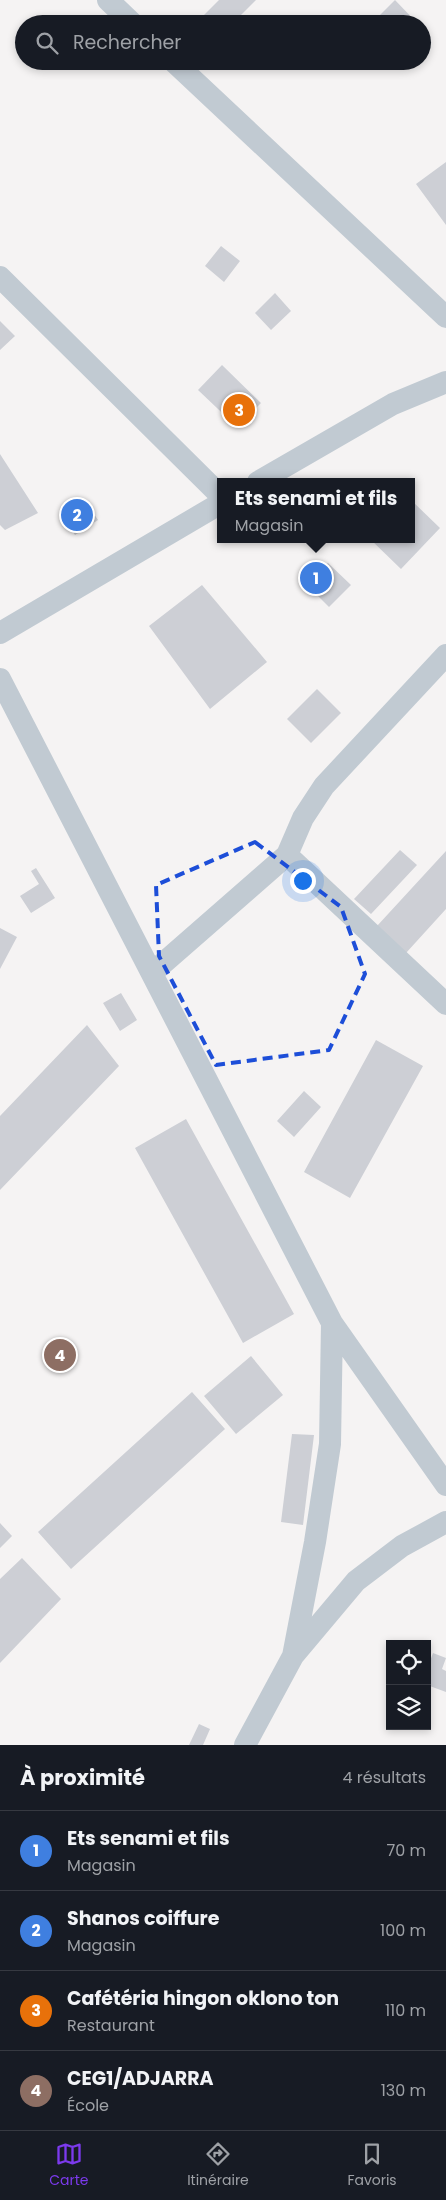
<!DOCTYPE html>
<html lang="fr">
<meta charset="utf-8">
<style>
:root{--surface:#171b24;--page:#20242c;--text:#f1f3f6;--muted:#9ea1a6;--line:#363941;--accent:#7c3aed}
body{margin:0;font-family:Poppins,sans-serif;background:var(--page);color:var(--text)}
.controls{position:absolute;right:15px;bottom:15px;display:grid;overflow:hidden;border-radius:0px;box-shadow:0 2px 8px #0003}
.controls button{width:45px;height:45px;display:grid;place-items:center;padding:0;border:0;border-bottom:1px solid var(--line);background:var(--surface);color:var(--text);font:25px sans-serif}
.you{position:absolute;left:302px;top:880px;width:18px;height:18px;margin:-12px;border:4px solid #fff;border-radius:50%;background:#1a73e8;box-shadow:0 0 0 8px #1a73e833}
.badge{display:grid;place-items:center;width:32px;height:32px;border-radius:50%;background:var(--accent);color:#fff;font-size:16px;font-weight:700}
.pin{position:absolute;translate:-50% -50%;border:2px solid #fff;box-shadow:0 1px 5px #0006}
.popup{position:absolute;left:217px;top:478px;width:198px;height:65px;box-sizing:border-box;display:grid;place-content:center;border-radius:0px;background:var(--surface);filter:drop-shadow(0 1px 4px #0005);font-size:16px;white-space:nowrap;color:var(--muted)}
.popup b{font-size:19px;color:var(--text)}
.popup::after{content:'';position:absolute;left:50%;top:100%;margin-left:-10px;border:10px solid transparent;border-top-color:var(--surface)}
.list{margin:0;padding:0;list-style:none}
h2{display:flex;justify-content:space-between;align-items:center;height:65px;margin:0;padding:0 20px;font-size:21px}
h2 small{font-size:16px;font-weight:400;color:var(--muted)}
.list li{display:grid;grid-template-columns:32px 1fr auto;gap:15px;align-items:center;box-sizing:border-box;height:80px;padding:0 20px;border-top:1px solid var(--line)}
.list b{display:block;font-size:19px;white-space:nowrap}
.list p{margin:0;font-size:16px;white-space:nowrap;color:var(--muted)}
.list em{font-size:16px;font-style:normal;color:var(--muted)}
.icon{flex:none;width:28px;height:28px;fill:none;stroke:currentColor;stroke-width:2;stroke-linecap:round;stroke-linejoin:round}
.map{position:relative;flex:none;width:446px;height:1745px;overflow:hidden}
.search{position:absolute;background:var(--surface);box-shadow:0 2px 8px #0003;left:15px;right:15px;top:15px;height:55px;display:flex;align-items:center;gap:12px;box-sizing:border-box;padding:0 18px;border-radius:28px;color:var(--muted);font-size:19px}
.sheet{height:385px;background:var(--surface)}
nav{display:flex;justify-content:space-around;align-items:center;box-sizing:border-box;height:70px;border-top:1px solid var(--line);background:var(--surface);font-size:14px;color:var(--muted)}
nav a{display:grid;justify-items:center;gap:2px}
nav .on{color:var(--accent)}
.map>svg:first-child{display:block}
.building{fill:#cdcfd5}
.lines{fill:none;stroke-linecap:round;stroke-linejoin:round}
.street{stroke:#c1cad2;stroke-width:22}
.marked{fill:none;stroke:#1d4ed8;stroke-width:4;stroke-dasharray:10 6;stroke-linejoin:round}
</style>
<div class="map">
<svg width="446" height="1745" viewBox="0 0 446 1745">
<rect width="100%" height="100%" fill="#f5f3f3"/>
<path class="building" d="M219 0H256L232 24H200L198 21Z
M395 0 418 24H384L378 17Z
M446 162V225L416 184Z
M221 246 240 261 224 282 205 266Z
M275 293 291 311 271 330 255 313Z
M0 321 15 336 0 350Z
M222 365 261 403 237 427 198 390Z
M0 454 38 513 5 530 0 525Z
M84 499 98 520 75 535 61 514Z
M411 500 440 528 401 569 370 539H411Z
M328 563 351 585 329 607 306 584Z
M202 585 267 662 210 709 149 626Z
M317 689 341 713 311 743 287 719Z
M400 850 417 865 371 914 354 899Z
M446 851V909L406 953 377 926Z
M36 868 55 898 31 913 20 896 39 884 31 871Z
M0 928 17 937 0 969Z
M121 993 137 1020 120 1031 103 1003Z
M87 1025 119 1066 0 1190V1116Z
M376 1040 423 1066 350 1198 304 1172Z
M304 1091 321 1107 294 1137 277 1121Z
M186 1119 294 1314 243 1343 135 1148Z
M251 1356 283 1395 236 1434 204 1396Z
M192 1392 225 1429 71 1569 38 1532Z
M292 1434 314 1435 303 1525 281 1522Z
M0 1523 12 1536 0 1548Z
M22 1558 61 1599 0 1663V1579Z
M433 1653 446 1658 442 1669 446 1671V1692L427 1685V1669Z
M199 1724 210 1729 203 1745H189Z"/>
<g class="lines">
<path class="street" d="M108 0 133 24
M173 61 446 317
M0 277 221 496
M258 482 393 404 446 382
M0 633 221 503
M0 679 332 1323 446 1485
M287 855 446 1004
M152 973 287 855 303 818 324 786 446 655
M293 1656 315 1542 330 1444 332 1323
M245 1745 293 1656 356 1581 402 1546 446 1522"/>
</g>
<path class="marked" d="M255 842 341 907 365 974 329 1050 216 1065 159 956 156 885Z"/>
</svg>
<div class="controls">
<button><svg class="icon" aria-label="locate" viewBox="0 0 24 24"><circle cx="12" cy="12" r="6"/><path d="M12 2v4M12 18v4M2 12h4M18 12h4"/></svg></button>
<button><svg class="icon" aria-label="layers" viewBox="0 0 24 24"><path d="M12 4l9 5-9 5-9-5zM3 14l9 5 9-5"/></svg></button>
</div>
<div class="you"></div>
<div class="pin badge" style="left:316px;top:578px;background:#3f7fe0">1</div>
<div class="popup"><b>Ets senami et fils</b>Magasin</div>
<div class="pin badge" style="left:77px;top:515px;background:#3f7fe0">2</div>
<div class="pin badge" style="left:239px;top:410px;background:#e8710a">3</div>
<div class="pin badge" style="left:60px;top:1355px;background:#8d6e63">4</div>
<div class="search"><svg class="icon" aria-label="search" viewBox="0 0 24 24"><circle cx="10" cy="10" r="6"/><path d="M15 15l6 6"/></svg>Rechercher</div>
</div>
<section class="sheet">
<h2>À proximité<small>4 résultats</small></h2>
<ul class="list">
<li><span class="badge" style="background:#3f7fe0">1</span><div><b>Ets senami et fils</b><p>Magasin</p></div><em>70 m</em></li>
<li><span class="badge" style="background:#3f7fe0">2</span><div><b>Shanos coiffure</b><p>Magasin</p></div><em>100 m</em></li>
<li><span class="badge" style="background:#e8710a">3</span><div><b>Cafétéria hingon oklono ton</b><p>Restaurant</p></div><em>110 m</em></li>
<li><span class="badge" style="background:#8d6e63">4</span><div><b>CEG1/ADJARRA</b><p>École</p></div><em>130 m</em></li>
</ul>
</section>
<nav>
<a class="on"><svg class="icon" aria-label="map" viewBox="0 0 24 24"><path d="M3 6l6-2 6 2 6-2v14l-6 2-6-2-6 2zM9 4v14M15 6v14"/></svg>Carte</a>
<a><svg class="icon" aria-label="directions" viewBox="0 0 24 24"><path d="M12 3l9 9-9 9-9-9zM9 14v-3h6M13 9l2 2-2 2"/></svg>Itinéraire</a>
<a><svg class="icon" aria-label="saved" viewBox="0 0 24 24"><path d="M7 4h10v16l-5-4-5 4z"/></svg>Favoris</a>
</nav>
